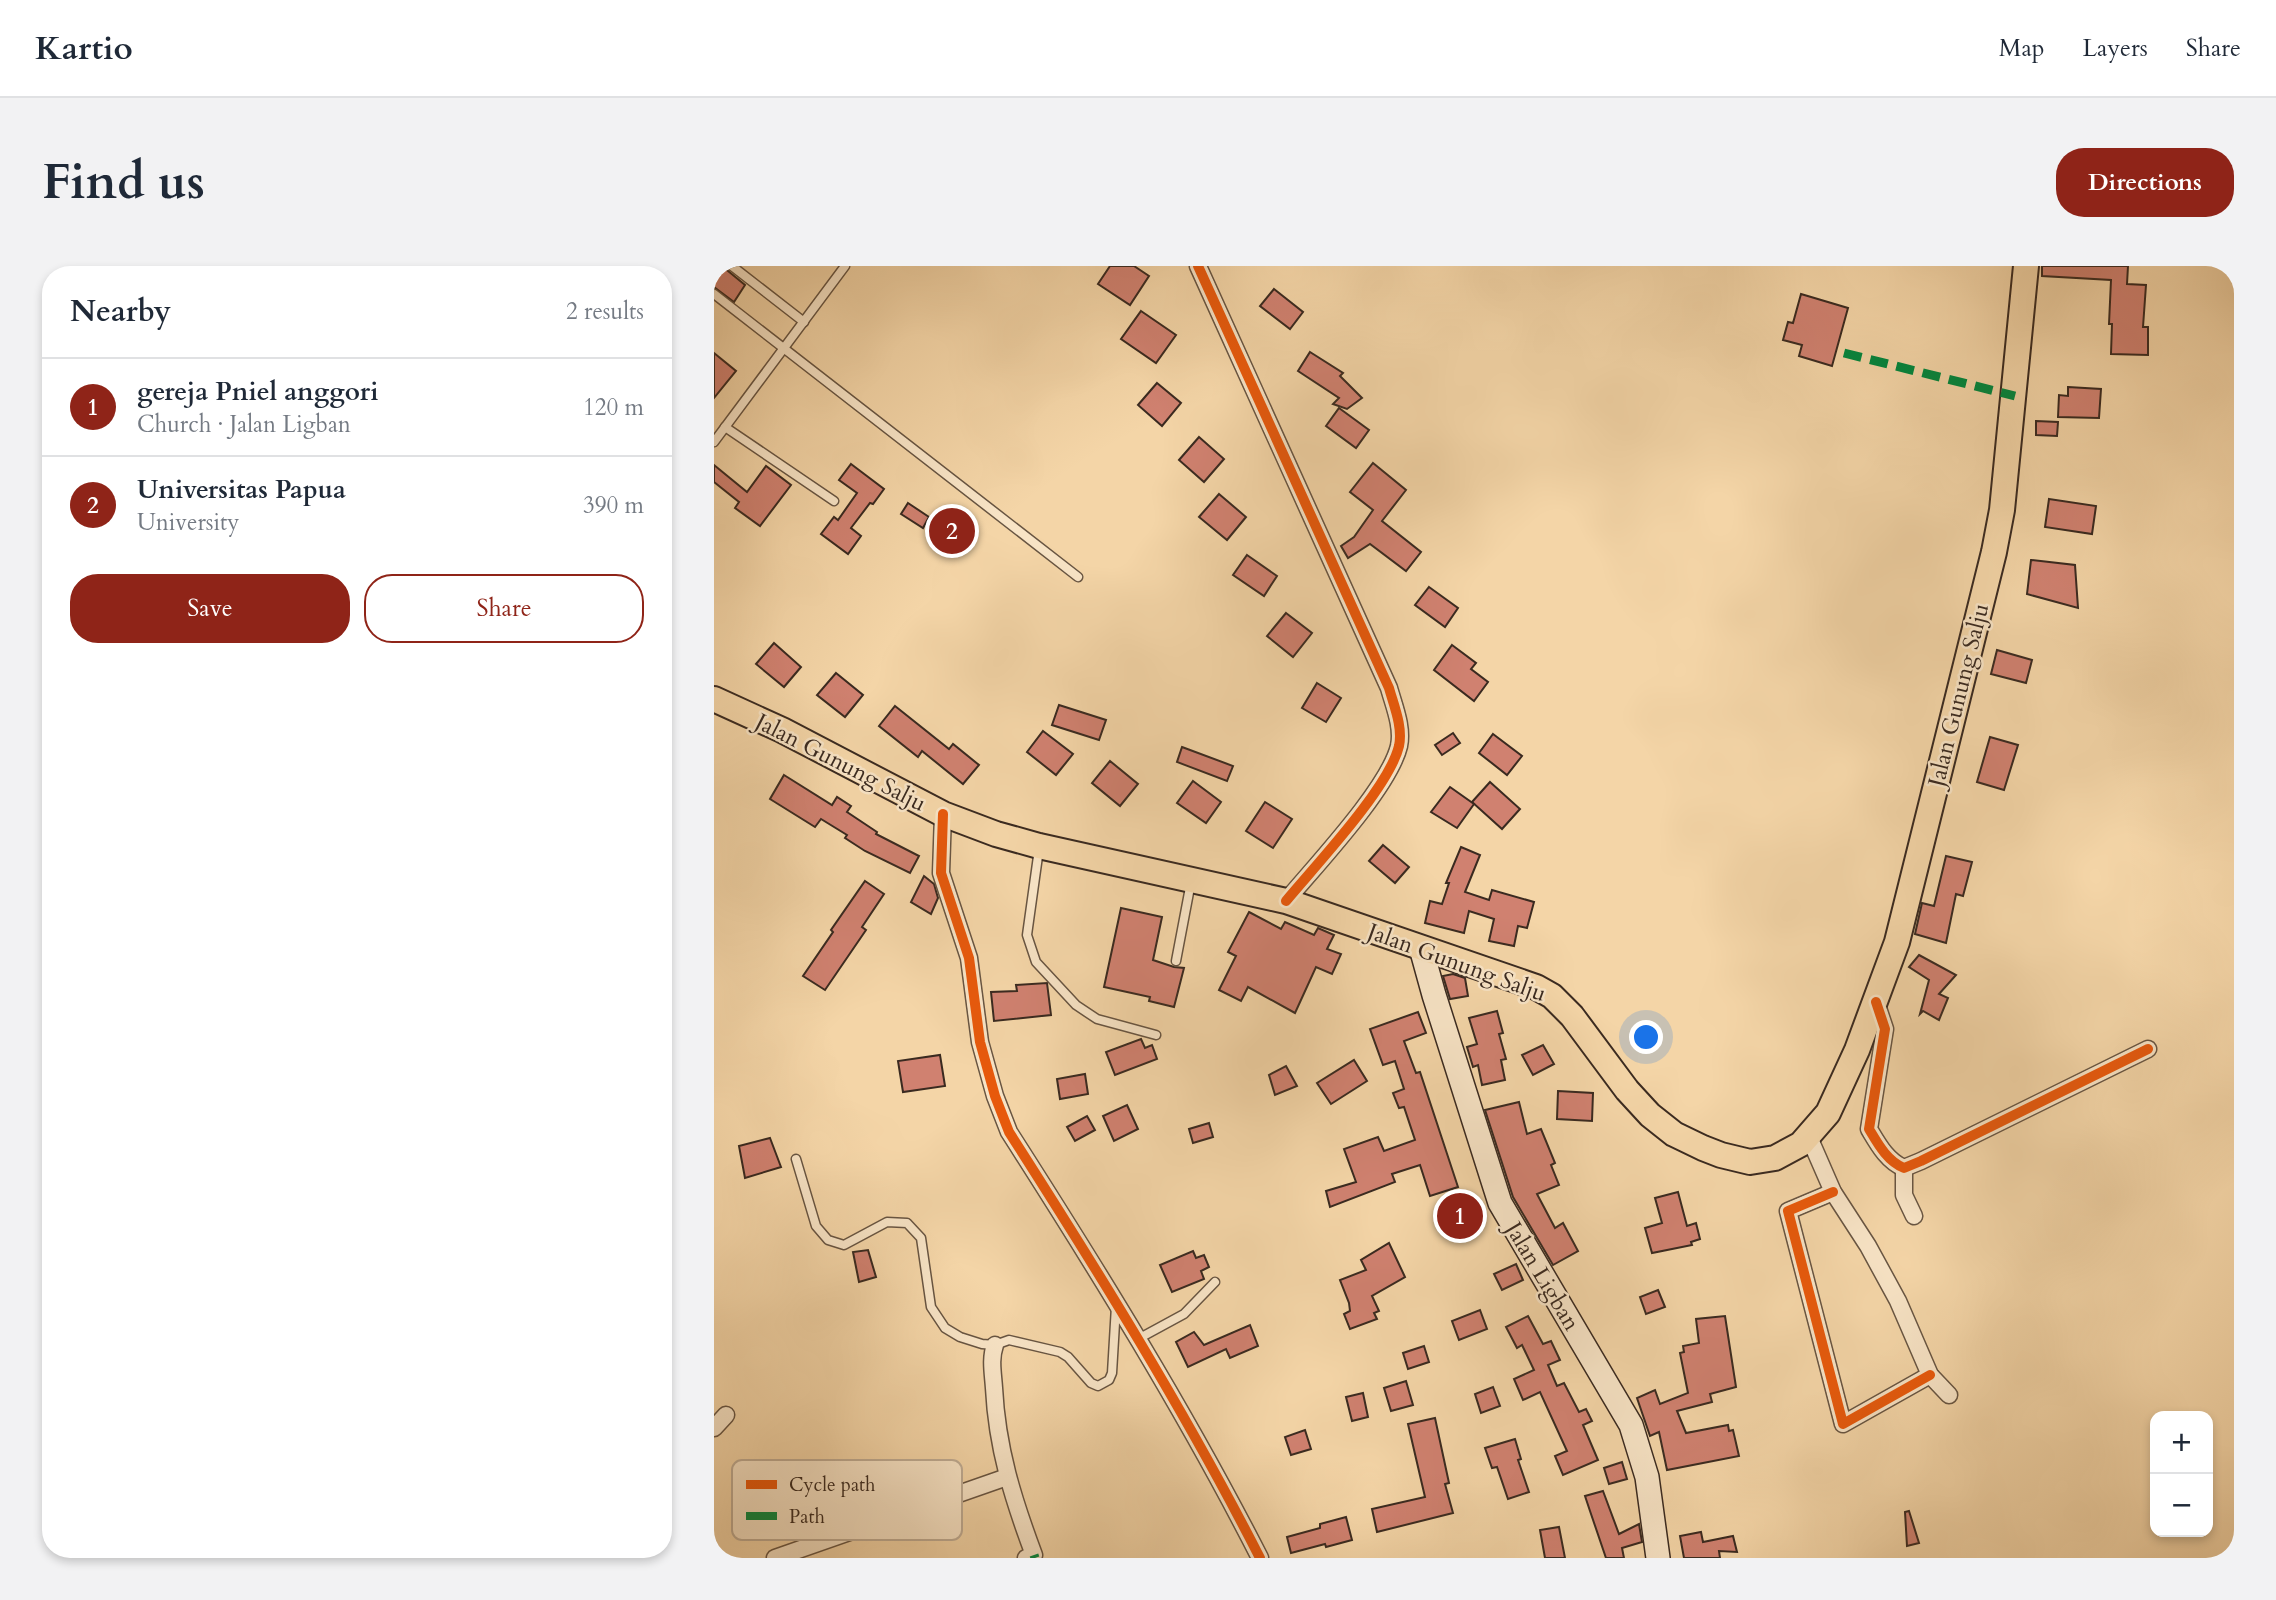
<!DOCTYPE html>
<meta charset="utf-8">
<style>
:root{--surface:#fff;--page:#f2f2f3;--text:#1f2937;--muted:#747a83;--line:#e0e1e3;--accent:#8f2418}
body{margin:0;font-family:Cardo,serif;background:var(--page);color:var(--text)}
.controls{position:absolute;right:21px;bottom:21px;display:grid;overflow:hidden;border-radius:14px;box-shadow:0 4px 10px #0003}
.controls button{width:63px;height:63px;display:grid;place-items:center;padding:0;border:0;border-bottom:2px solid var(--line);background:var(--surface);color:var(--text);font:35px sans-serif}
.you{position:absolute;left:933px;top:772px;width:24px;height:24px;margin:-18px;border:5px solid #fff;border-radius:50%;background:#1a73e8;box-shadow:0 0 0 10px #1a73e833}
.badge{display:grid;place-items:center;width:46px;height:46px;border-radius:50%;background:var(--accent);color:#fff;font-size:23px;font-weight:700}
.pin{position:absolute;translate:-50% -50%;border:4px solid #fff;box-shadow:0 2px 7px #0006}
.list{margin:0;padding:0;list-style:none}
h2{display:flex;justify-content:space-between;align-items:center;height:91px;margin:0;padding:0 28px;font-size:30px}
h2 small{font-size:23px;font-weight:400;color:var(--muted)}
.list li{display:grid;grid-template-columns:46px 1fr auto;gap:21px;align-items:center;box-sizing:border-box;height:98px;padding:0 28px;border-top:2px solid var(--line)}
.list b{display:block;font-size:26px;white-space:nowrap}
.list p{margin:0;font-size:23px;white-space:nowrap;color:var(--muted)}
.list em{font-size:23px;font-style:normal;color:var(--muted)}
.actions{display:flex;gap:14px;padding:21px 28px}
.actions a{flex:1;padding:16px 0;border:2px solid var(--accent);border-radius:28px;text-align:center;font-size:24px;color:var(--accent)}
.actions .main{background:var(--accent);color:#fff}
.map{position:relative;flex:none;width:1520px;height:1292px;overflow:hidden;border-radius:28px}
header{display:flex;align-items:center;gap:42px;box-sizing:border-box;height:98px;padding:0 35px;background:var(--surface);border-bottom:2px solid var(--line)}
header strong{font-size:33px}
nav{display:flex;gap:38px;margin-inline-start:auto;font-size:24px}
.intro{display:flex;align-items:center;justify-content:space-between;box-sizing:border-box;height:168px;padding:0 42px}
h1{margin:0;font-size:49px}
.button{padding:18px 32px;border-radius:28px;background:var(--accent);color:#fff;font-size:24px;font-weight:700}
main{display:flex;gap:42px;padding:0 42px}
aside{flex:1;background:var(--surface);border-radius:28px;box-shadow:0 4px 10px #0003}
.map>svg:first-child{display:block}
.building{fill:#d08170;stroke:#3a2a20;stroke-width:2}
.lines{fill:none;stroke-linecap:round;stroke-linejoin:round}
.lane-casing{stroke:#685542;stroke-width:11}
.street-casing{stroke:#685542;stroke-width:19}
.secondary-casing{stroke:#3a2a20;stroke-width:26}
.primary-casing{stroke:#3a2a20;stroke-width:28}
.lane{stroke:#f8e4c6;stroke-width:8}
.street{stroke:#f8e4c6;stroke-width:16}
.secondary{stroke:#f8e4c6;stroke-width:23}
.primary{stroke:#f4d5a7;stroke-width:24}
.quiet{stroke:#00873e;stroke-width:9;stroke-dasharray:18 9;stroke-linecap:butt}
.cycleway-casing{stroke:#f8e4c6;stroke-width:15}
.cycleway{stroke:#e8590c;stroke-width:10}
.labels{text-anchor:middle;stroke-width:5;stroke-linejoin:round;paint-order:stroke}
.street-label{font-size:23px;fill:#3a2a20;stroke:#f8e4c6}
.key{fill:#f8e4c6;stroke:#bfac94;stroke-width:2}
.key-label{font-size:19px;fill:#3a2a20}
</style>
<header>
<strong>Kartio</strong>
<nav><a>Map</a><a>Layers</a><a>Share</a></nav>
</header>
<div class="intro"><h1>Find us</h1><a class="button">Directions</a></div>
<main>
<aside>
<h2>Nearby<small>2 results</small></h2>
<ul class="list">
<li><span class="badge">1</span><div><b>gereja Pniel anggori</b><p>Church · Jalan Ligban</p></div><em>120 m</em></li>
<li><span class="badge">2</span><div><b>Universitas Papua</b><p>University</p></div><em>390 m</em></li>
</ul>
<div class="actions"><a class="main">Save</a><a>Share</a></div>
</aside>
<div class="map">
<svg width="1520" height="1292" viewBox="0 0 1520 1292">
<rect width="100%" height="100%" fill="#f4d5a7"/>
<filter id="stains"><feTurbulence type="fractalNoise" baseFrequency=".00286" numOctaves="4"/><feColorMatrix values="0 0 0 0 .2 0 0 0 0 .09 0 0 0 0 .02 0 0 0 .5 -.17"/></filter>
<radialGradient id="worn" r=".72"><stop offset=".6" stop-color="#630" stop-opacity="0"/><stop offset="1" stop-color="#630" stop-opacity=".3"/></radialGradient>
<!-- building -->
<g class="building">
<polygon points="0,0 8,0 31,19 20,36 0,21"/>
<polygon points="396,0 420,0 435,10 416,39 384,18"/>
<polygon points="1328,0 1414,0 1413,18 1432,19 1429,61 1434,61 1434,89 1397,88 1398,58 1395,58 1397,14 1328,10"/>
<polygon points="560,23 589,46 576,63 546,40"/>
<polygon points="1087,28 1134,42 1118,100 1085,90 1088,79 1069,74 1074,56 1079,57"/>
<polygon points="427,45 462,69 442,97 407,73"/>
<polygon points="596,86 629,107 626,110 648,132 633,143 619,138 625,132 584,105"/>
<polygon points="0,87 22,105 0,132"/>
<polygon points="443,117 467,137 448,160 424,139"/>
<polygon points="1354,121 1387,123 1385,152 1344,151 1345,129 1354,130"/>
<polygon points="625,142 655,164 642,182 612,160"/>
<polygon points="1322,155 1344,156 1343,170 1322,169"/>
<polygon points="485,171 510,193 490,216 465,194"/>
<polygon points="659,197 692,224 668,255 707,286 692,305 656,278 634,292 627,280 640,271 659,244 636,226"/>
<polygon points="137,198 170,223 159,238 156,237 137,262 147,270 134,288 107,268 120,251 124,254 143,227 125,214"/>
<polygon points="0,199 33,226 52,200 77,219 46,260 21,242 25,236 0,216"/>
<polygon points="505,228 532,251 513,274 485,251"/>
<polygon points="1335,233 1382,240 1378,268 1331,261"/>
<polygon points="194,237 215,251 209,262 187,248"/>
<polygon points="533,289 563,310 550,330 519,309"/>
<polygon points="1317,294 1361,299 1364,342 1313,328"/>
<polygon points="715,321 744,342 731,361 701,339"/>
<polygon points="572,347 598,367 579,391 553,370"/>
<polygon points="60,377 87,401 70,421 42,398"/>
<polygon points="738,379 762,397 757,403 774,416 760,435 720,404"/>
<polygon points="1283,384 1318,394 1312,417 1277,408"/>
<polygon points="122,407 149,429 131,451 103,429"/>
<polygon points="603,417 627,432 612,456 588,442"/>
<polygon points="345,439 392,454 385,474 338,459"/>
<polygon points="181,440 235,483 239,478 265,499 249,518 208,485 204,491 165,460"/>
<polygon points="329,465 359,488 342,509 313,486"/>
<polygon points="739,467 746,477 728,489 721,479"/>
<polygon points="779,468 808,490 793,509 765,487"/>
<polygon points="1276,471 1304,479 1290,524 1263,516"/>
<polygon points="468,481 519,500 513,515 463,496"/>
<polygon points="396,495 424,518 406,540 378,517"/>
<polygon points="70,509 118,539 123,531 137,540 133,546 163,566 162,568 205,590 196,607 151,585 131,572 133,569 107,553 101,561 56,533"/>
<polygon points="479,515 507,536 492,557 463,537"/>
<polygon points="776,516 806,543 788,563 758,536"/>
<polygon points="736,521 760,538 743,562 717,546"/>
<polygon points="551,536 578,553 559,582 532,565"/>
<polygon points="669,579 695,601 681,617 655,595"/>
<polygon points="747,581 766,589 751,626 775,634 778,624 820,636 813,662 804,660 800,680 775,675 780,653 755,645 750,667 711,657 716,635 728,638 735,617 732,617"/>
<polygon points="1232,590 1258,596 1249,630 1242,628 1232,677 1201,668 1208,637 1220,640"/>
<polygon points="210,610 220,618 224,632 217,648 197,636"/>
<polygon points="151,615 170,628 148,661 152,664 111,724 89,710 119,666 117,664"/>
<polygon points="407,642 448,651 439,694 460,701 470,702 460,741 435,735 436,731 390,721"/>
<polygon points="535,646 567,663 571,656 600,669 604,662 620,669 613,683 627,688 618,708 602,701 581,747 534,721 527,735 505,724 522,690 514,686"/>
<polygon points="1205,689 1242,709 1225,728 1234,732 1225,754 1209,745 1206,748 1215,714 1195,701"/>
<polygon points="739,708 751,712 754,730 736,733 729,710"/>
<polygon points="333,717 337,749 280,755 277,726 303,725 302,719"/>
<polygon points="783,745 789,767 785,768 792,793 787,794 791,814 768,819 764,799 759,801 753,781 763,778 755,752"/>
<polygon points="704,746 712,767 690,775 702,807 706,806 744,921 716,930 706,899 678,908 681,916 616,941 612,925 642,916 630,883 664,871 670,885 701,874 690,841 685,842 679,827 690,823 681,795 669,799 656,763"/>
<polygon points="427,773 431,782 438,779 443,793 401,809 392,786"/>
<polygon points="829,779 840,798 819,809 808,789"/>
<polygon points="226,789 231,820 189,826 184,795"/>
<polygon points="640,794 653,815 617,838 603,817"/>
<polygon points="572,800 583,820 561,829 555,809"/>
<polygon points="371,808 374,828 346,833 343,813"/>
<polygon points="844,825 879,827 878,855 843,853"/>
<polygon points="805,836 813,868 827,863 841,897 837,899 845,919 823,928 841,962 849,957 864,985 839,999 799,931 771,844"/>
<polygon points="413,839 424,863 400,875 389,850"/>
<polygon points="373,850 381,864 361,875 353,861"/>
<polygon points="495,857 499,871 479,877 475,863"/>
<polygon points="56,872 67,901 31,912 25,880"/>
<polygon points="964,926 973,960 982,957 986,973 977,976 978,979 938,987 931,962 948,957 941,932"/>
<polygon points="675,977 691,1011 658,1030 665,1045 660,1047 663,1053 636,1063 630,1048 636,1045 635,1037 626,1014 652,1004 647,994"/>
<polygon points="154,984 162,1011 145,1016 139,986"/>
<polygon points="479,985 482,992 490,989 495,1001 487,1005 490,1013 458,1026 446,999"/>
<polygon points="802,998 809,1014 788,1024 780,1008"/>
<polygon points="944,1024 951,1041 932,1048 926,1031"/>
<polygon points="766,1044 773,1063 745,1074 738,1055"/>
<polygon points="814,1050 829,1078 837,1075 846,1094 834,1099 843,1120 850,1117 865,1146 872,1143 878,1155 869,1159 884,1194 849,1209 841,1190 853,1185 826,1126 809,1134 800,1113 820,1104 808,1079 803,1082 792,1061"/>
<polygon points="1011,1050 1022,1121 996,1128 998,1136 963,1145 972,1167 1014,1159 1015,1165 1019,1164 1025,1190 953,1204 945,1166 936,1170 923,1132 941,1124 946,1138 974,1127 966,1087 970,1086 969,1080 985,1077 982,1053"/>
<polygon points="536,1059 544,1080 516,1092 512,1083 474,1101 462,1076 480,1066 490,1079"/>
<polygon points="710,1080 715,1096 694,1103 689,1087"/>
<polygon points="692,1115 699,1139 677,1145 670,1122"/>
<polygon points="779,1121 786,1140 767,1147 761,1128"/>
<polygon points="649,1127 654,1151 638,1155 632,1131"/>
<polygon points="721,1152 735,1217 731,1218 739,1247 663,1266 658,1243 711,1231 694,1158"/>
<polygon points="591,1164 597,1183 577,1189 571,1171"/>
<polygon points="801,1173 807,1193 804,1194 815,1226 794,1233 783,1201 778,1202 771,1182"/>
<polygon points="908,1196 913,1213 895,1218 890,1202"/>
<polygon points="889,1225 905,1268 925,1258 928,1276 908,1282 910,1292 892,1292 876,1245 871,1230"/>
<polygon points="1195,1245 1205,1277 1193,1280 1191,1246"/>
<polygon points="632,1251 638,1274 612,1281 611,1278 577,1287 573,1271 606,1262 606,1258"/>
<polygon points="845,1261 851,1292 831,1292 826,1264"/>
<polygon points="987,1266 989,1276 1019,1270 1023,1286 1005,1285 1006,1292 970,1292 966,1270"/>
</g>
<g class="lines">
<!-- lane casing -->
<g class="lane-casing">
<g id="lane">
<polyline points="18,0 90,56"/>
<polyline points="0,28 364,311"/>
<polyline points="11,161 120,235"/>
<polyline points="0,176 131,0"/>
<polyline points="325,583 313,669 322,696 362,739 383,753 442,769"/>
<polyline points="462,695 477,616"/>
<polyline points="82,893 102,960 114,974 130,979 173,956 193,957 207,972 217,1041 231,1062 246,1071 268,1078 281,1079 295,1074 346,1086 354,1091 377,1117 384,1120 395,1114 398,1107 402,1040"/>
<polyline points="424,1073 470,1048 501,1016"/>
</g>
</g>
<!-- street casing -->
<g class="street-casing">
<g id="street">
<path d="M484 0 675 422C680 440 689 461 685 480 675 522 601 600 572 635"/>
<path d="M229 548 227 607 255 692 266 776 281 830 295 866C384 1005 471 1145 546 1292"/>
<path d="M1162 736 1171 763 1155 863C1164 878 1173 895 1190 902L1207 895 1434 783"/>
<polyline points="1095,871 1119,926 1154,980 1184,1035 1216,1109 1235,1129"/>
<polyline points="1190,902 1190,929 1200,950"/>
<polyline points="1119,926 1074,945 1129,1158 1216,1109"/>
<path d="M281 1079C276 1093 279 1107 280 1122 283 1182 299 1233 320 1289L312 1292"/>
<polyline points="0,1162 12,1149"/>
<polyline points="61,1292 293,1211"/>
</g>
</g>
<!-- secondary casing -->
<g class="secondary-casing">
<polyline id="secondary" points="707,682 720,729 786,937 917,1159 933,1211 944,1292"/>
</g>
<!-- primary casing -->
<g class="primary-casing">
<polyline id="primary" points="0,433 68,464 229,548 282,568 325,580 572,635 822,721 838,730 858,750 913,824 936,849 960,868 989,882 1007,889 1036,896 1061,892 1087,878 1114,847 1143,784 1183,676 1280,286 1288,244 1312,0"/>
</g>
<!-- lane -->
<use href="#lane" class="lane"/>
<!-- street -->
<use href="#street" class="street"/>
<!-- secondary -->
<use href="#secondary" class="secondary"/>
<!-- primary -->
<use href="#primary" class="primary"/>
<!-- quiet -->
<g class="quiet">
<polyline points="1130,87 1301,130"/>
<polyline points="320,1289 321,1292"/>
</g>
<!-- cycleway casing -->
<g class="cycleway-casing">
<g id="cycleway">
<path d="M484 0 675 422C680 440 689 461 685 480 675 522 601 600 572 635"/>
<path d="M229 548 227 607 255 692 266 776 281 830 295 866C384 1005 471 1145 546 1292"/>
<path d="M1162 736 1171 763 1155 863C1164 878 1173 895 1190 902L1207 895 1434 783"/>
<polyline points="1119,926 1074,945 1129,1158 1216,1109"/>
</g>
</g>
<!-- cycleway -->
<use href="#cycleway" class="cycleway"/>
</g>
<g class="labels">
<!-- street labels -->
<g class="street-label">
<text transform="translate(1244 429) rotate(-76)" y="8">Jalan Gunung Salju</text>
<text transform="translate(127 496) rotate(27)" y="8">Jalan Gunung Salju</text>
<text transform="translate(743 696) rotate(20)" y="8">Jalan Gunung Salju</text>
<text transform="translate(829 1010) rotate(59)" y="8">Jalan Ligban</text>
</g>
</g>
<!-- legend -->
<rect x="18" y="1194" width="230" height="80" rx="10" class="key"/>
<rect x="32" y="1214" width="31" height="9" fill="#e8590c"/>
<rect x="32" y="1246" width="31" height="8" fill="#00873e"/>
<g class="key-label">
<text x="75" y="1225">Cycle path</text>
<text x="75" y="1257">Path</text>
</g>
<rect width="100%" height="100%" filter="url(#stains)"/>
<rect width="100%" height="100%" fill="url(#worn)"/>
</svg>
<div class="controls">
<button>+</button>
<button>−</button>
</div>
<div class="you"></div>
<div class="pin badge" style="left:746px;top:950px">1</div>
<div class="pin badge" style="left:238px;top:265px">2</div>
</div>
</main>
